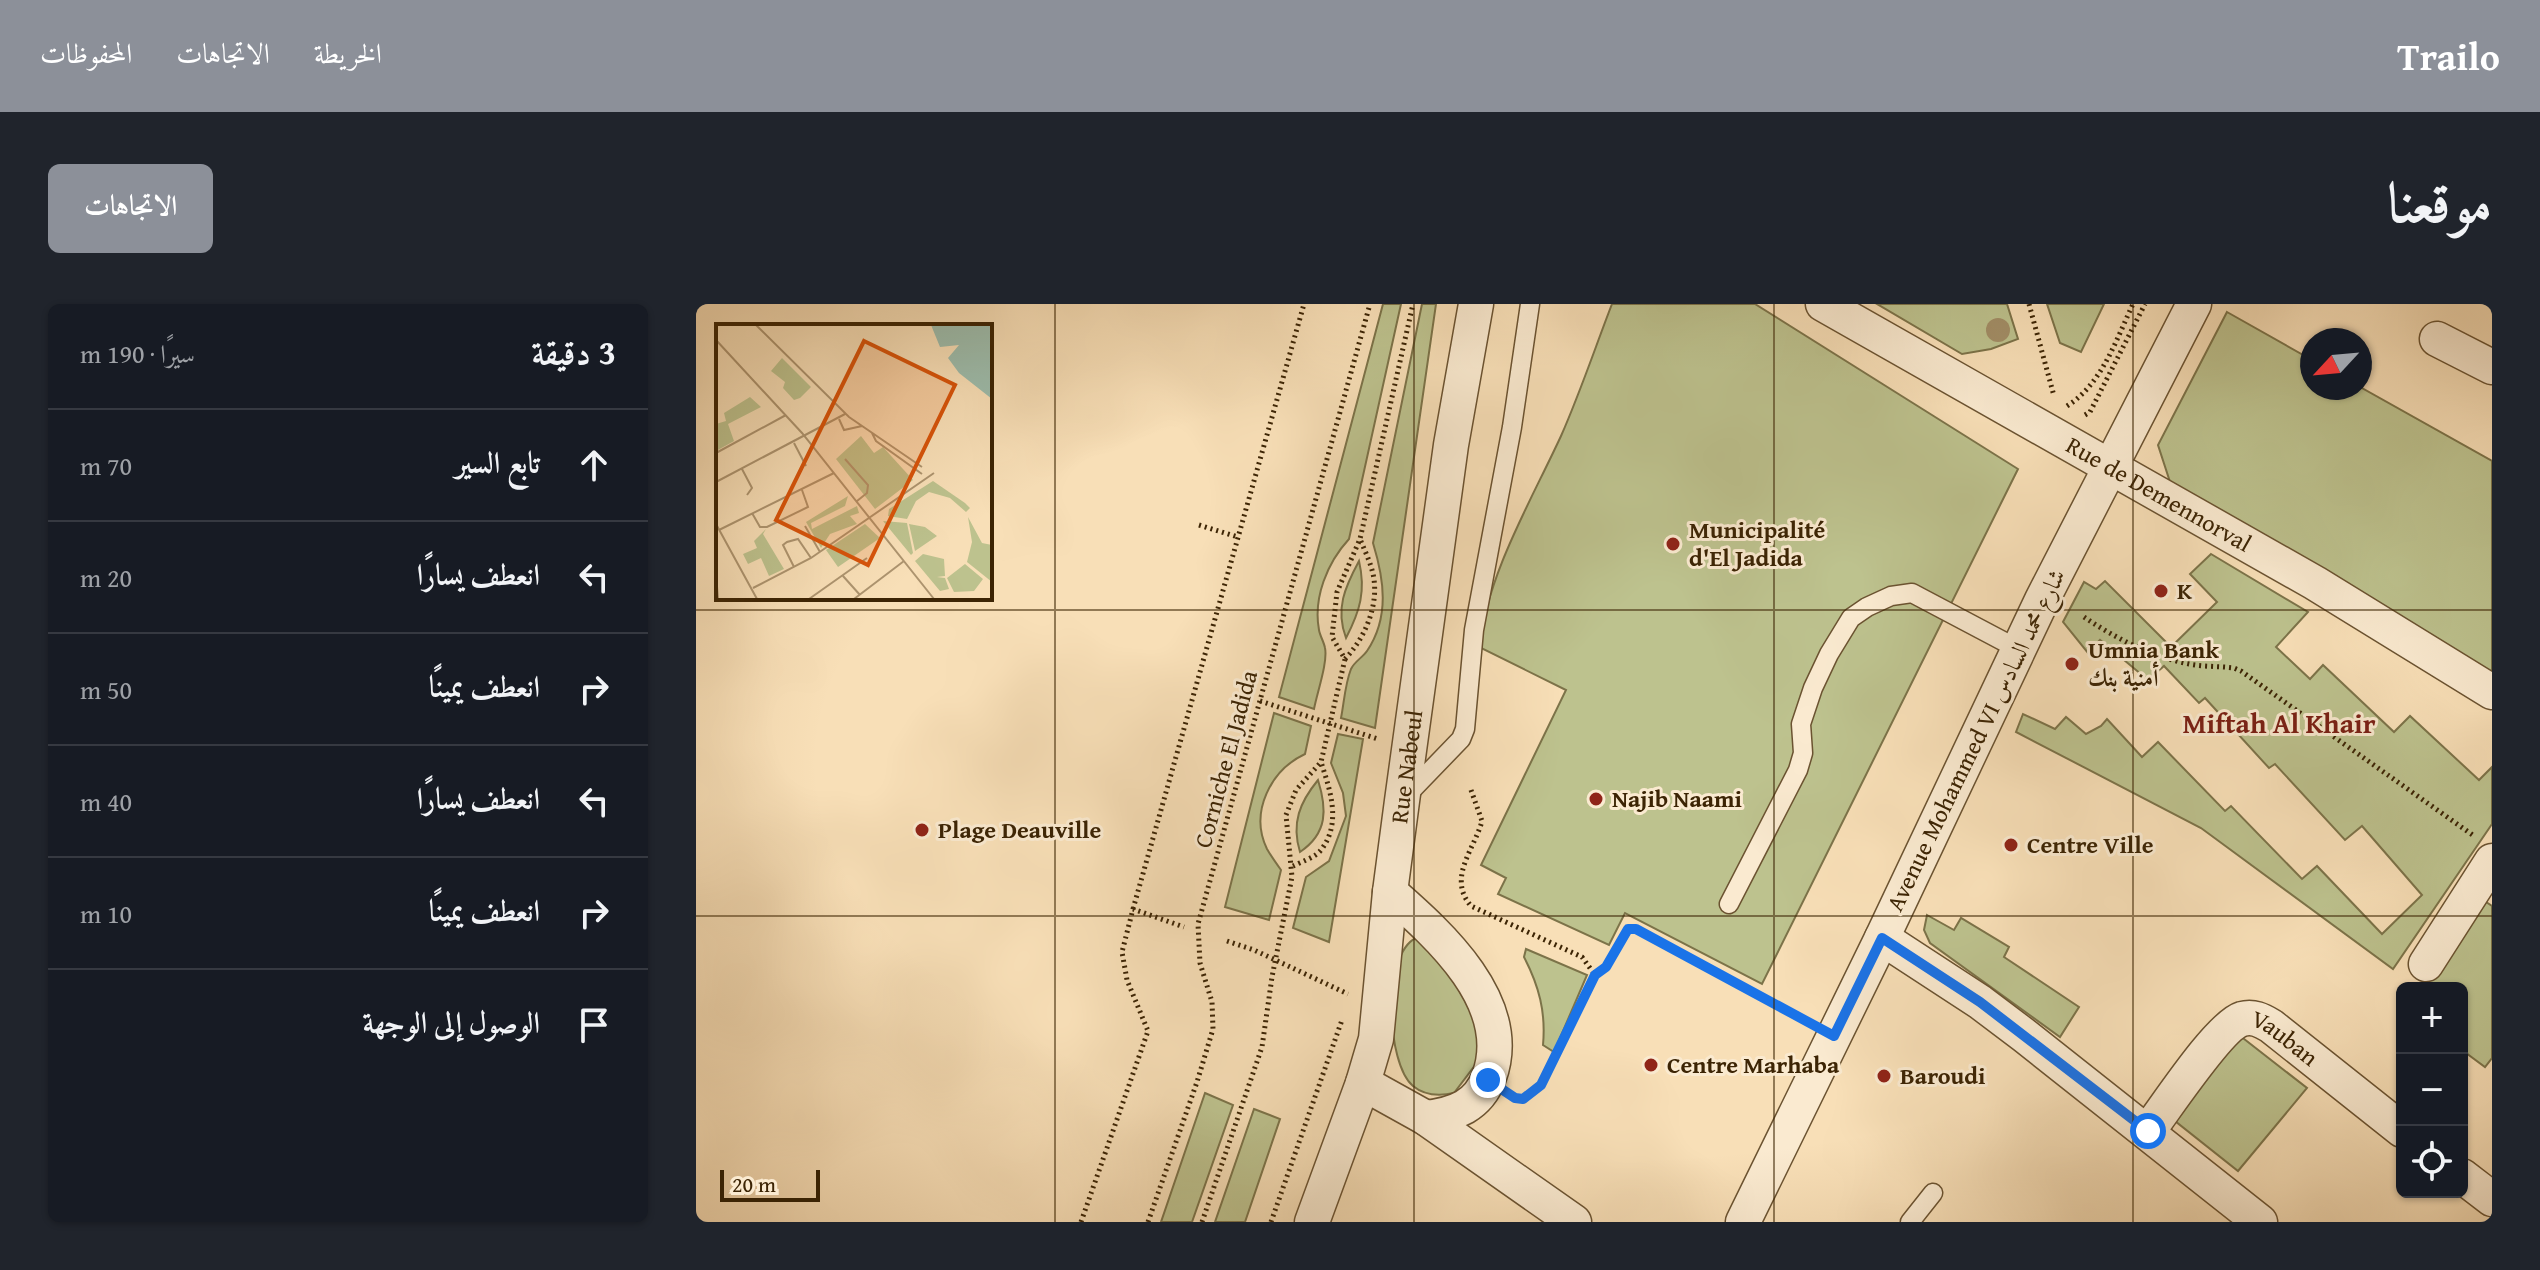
<!DOCTYPE html>
<html lang="ar">
<meta charset="utf-8">
<style>
:root{--surface:#171b24;--page:#20242c;--text:#f1f3f6;--muted:#9ea1a6;--line:#363941;--accent:#8c9099}
body{margin:0;font-family:"Gentium Book Plus",Amiri,serif;background:var(--page);color:var(--text);direction:rtl}
.controls{position:absolute;right:24px;bottom:24px;display:grid;overflow:hidden;border-radius:12px;box-shadow:0 2px 6px #0004}
.controls button{width:72px;height:72px;display:grid;place-items:center;padding:0;border:0;border-bottom:2px solid var(--line);background:var(--surface);color:var(--text);font:40px sans-serif}
.compass{position:absolute;left:1604px;top:24px;width:72px;height:72px;border-radius:50%;background:var(--surface);box-shadow:0 2px 6px #0004;rotate:244deg}
.scale{position:absolute;left:24px;bottom:20px;width:100px;box-sizing:border-box;padding-left:8px;border:4px solid #3c2404;border-top:0;font-size:22px;line-height:28px;white-space:nowrap;color:#3c2404;-webkit-text-stroke:6px #faead0;paint-order:stroke}
.stop{position:absolute;width:24px;height:24px;margin:-18px;border:6px solid #1a73e8;border-radius:50%;background:#fff}
.stop.end{background:#1a73e8;border-color:#fff;box-shadow:0 2px 8px #0008}
.list{margin:0;padding:0;list-style:none}
h2{display:flex;justify-content:space-between;align-items:center;height:104px;margin:0;padding:0 32px;font-size:34px}
h2 small{font-size:26px;font-weight:400;color:var(--muted)}
.list li{display:grid;grid-template-columns:52px 1fr auto;gap:24px;align-items:center;box-sizing:border-box;height:112px;padding:0 32px;border-top:2px solid var(--line)}
.list b{display:block;font-size:30px;white-space:nowrap}
.list em{font-size:26px;font-style:normal;color:var(--muted)}
.icon{flex:none;width:44px;height:44px;fill:none;stroke:currentColor;stroke-width:2;stroke-linecap:round;stroke-linejoin:round}
.map{position:relative;flex:none;width:1796px;height:918px;overflow:hidden;direction:ltr;border-radius:12px}
header{display:flex;align-items:center;gap:48px;box-sizing:border-box;height:112px;padding:0 40px;background:var(--accent);color:#fff}
header strong{font-size:38px}
nav{display:flex;gap:44px;margin-inline-start:auto;font-size:28px}
.intro{display:flex;align-items:center;justify-content:space-between;box-sizing:border-box;height:192px;padding:0 48px}
h1{margin:0;font-size:56px}
.button{padding:20px 36px;border-radius:12px;background:var(--accent);color:#fff;font-size:28px;font-weight:700}
main{display:flex;gap:48px;padding:0 48px}
aside{flex:1;background:var(--surface);border-radius:12px;box-shadow:0 2px 6px #0004}
.map>svg:first-child{display:block}
.green{fill:#bdc28e;stroke:#7c7349;stroke-width:2}
.lines{fill:none;stroke-linecap:round;stroke-linejoin:round}
.lane-casing{stroke:#6b5331;stroke-width:21}
.street-casing{stroke:#6b5331;stroke-width:37}
.path{stroke:#3c2404;stroke-width:5;stroke-dasharray:2 4;stroke-linecap:butt}
.lane{stroke:#faead0;stroke-width:18}
.street{stroke:#faead0;stroke-width:34}
.tree{fill:#a28e67}
.route{stroke:#1a73e8;stroke-width:10}
.grid{fill:none;stroke:#3c2404;stroke-width:2;stroke-opacity:0.55}
.poi-dot{fill:#8f2418;stroke:#faead0;stroke-width:3}
.labels{text-anchor:middle;stroke-width:6;stroke-linejoin:round;paint-order:stroke}
.street-label{font-size:24px;fill:#3c2404;stroke:#faead0}
.poi-label{font-size:24px;font-weight:bold;fill:#3c2404;stroke:#faead0;text-anchor:start}
.quarter-label{font-size:28px;font-weight:bold;fill:#7a1f14;stroke:#faead0}
.inset-road{fill:none;stroke:#ad946f;stroke-width:2}
.view{fill:#d7540b;fill-opacity:0.15;stroke:#d7540b;stroke-width:4}
.inset-edge{fill:none;stroke:#3c2404;stroke-width:4}
</style>
<header>
<strong>Trailo</strong>
<nav><a>الخريطة</a><a>الاتجاهات</a><a>المحفوظات</a></nav>
</header>
<div class="intro"><h1>موقعنا</h1><a class="button">الاتجاهات</a></div>
<main>
<div class="map">
<svg width="1796" height="918" viewBox="0 0 1796 918">
<rect width="100%" height="100%" fill="#f8dfb7"/>
<filter id="stains"><feTurbulence type="fractalNoise" baseFrequency=".0025" numOctaves="4"/><feColorMatrix values="0 0 0 0 .2 0 0 0 0 .09 0 0 0 0 .02 0 0 0 .5 -.17"/></filter>
<radialGradient id="worn" r=".72"><stop offset=".6" stop-color="#630" stop-opacity="0"/><stop offset="1" stop-color="#630" stop-opacity=".3"/></radialGradient>
<!-- green -->
<g class="green">
<path d="M687 0H705L653 235C631 259 617 294 623 326 624 332 628 338 629 344 632 358 621 389 618 405L583 393Z"/>
<path d="M726 0H740L679 424 645 414C648 399 649 380 655 365 658 358 667 353 671 347 694 313 688 275 677 239Z"/>
<path d="M916 0H1059L1322 165 1066 680 929 609 913 641 802 590 810 574 785 561 870 386 783 343C792 269 834 199 865 132 884 89 899 44 916 0Z"/>
<polygon points="1181,0 1311,0 1322,35 1295,45 1266,50"/>
<polygon points="1351,0 1408,0 1385,48 1364,39"/>
<polygon points="1531,8 1616,56 1616,84 1664,83 1796,157 1796,372 1476,184 1462,141"/>
<polygon points="1515,250 1612,308 1580,343 1614,375 1627,361 1698,428 1714,412 1783,476 1796,463 1796,520 1697,665 1505,524 1320,428 1327,410 1359,425 1370,413 1390,430 1405,422 1411,415 1446,453 1462,438 1529,507 1535,502 1606,575 1621,562 1686,630 1726,591 1666,522 1649,536 1579,460 1573,464 1509,394 1503,399 1468,362 1452,376 1404,336 1392,349 1367,318 1388,278 1400,285 1409,277 1475,343 1521,298 1494,270"/>
<path d="M663 257C670 287 664 307 650 334 639 305 649 283 663 257Z"/>
<path d="M578 409 615 422 609 450C575 466 553 508 571 545 575 552 580 559 585 566L573 616 529 603Z"/>
<polygon points="642,430 667,435 633,638 597,624 610,573 633,557 650,512 647,489 635,459"/>
<path d="M622 476C631 505 632 529 604 548 595 519 604 498 622 476Z"/>
<polygon points="1784,594 1796,602 1796,754 1789,763 1766,746 1766,684 1724,684"/>
<polygon points="1231,611 1258,626 1265,614 1313,643 1308,653 1383,703 1364,733 1234,639 1228,626"/>
<path d="M720 634 737 640 783 721V756L758 789C744 792 729 792 717 782 690 759 686 650 720 634Z"/>
<path d="M830 645 891 671 858 748 847 741C850 708 843 682 828 653Z"/>
<polygon points="1543,731 1611,784 1542,867 1474,813"/>
<polygon points="509,789 537,801 496,918 465,918"/>
<polygon points="558,805 584,815 549,918 519,918"/>
</g>
<g class="lines">
<!-- lane casing -->
<g class="lane-casing">
<g id="lane">
<polyline points="710,492 765,435 769,425 778,326 816,123 834,0"/>
<polyline points="1033,600 1102,466 1107,449 1105,420 1117,384 1133,350 1155,314 1171,303 1195,292 1216,289 1322,345"/>
<polyline points="1214,918 1237,889"/>
</g>
</g>
<!-- street casing -->
<g class="street-casing">
<g id="street">
<path id="s1" d="M1127 0 1619 279 1796 388"/>
<polyline points="1741,35 1796,63"/>
<path d="M694 588C743 631 820 699 793 773 782 802 760 810 730 814"/>
<polyline points="1186,634 1284,698 1329,732 1564,918"/>
<polyline points="1730,660 1796,557"/>
<polyline points="667,779 730,814 878,918"/>
<path id="s2" d="M1452 827C1469 805 1523 722 1546 715 1557 712 1565 716 1575 722L1706 826"/>
<polyline points="1766,872 1796,895"/>
<path id="s3" d="M616 918 667 779 680 735 694 588 706 497 755 141 780 0"/>
<polyline points="1047,918 1186,634 1346,296 1498,0"/>
</g>
</g>
<!-- path -->
<g class="path">
<polyline points="1333,0 1358,92"/>
<path d="M1371 102C1406 80 1420 36 1437 0"/>
<polyline points="1389,111 1394,108 1449,0"/>
<polyline points="503,221 542,233"/>
<path d="M1388 313C1419 334 1456 353 1493 360 1508 363 1523 362 1538 364L1545 367 1778 532"/>
<path d="M649 355C670 333 685 297 676 266 673 255 668 245 664 235"/>
<polyline points="564,397 682,435"/>
<path d="M775 486 786 517C778 546 751 574 775 602L886 653 899 671 845 781C837 789 831 796 820 794"/>
<path d="M597 562C605 558 620 553 625 546 646 519 634 486 625 458"/>
<polyline points="437,605 608,0"/>
<polyline points="531,637 558,646 652,690"/>
<polyline points="899,671 910,663 928,628 940,625 1110,717"/>
<polyline points="385,918 452,727 431,676 426,648 437,605 488,623"/>
<polyline points="452,918 501,778 517,725 516,698 504,659 502,620 674,0"/>
<polyline points="506,918 566,743 576,673 596,573 590,511 600,486 625,458 649,355 636,333 641,288 664,235 717,0"/>
<polyline points="575,918 646,716"/>
</g>
<!-- lane -->
<use href="#lane" class="lane"/>
<!-- street -->
<use href="#street" class="street"/>
</g>
<!-- trees -->
<circle class="tree" cx="1302" cy="26" r="12"/>
<g class="lines">
<!-- route -->
<polyline class="route" points="792,776 819,794 827,795 845,781 899,671 910,663 932,625 940,625 1138,732 1186,634 1284,698 1452,827"/>
</g>
<!-- grid -->
<path class="grid" d="M359 0V918M718 0V918M1078 0V918M1437 0V918M0 306H1796M0 612H1796"/>
<!-- markers -->
<g class="poi-dot">
<circle cx="977" cy="240" r="8"/>
<circle cx="1465" cy="287" r="8"/>
<circle cx="1376" cy="360" r="8"/>
<circle cx="900" cy="495" r="8"/>
<circle cx="226" cy="526" r="8"/>
<circle cx="1315" cy="541" r="8"/>
<circle cx="955" cy="761" r="8"/>
<circle cx="1188" cy="772" r="8"/>
</g>
<g class="labels">
<!-- street labels -->
<g class="street-label">
<text dy="8" stroke="none"><textPath href="#s1" startOffset="386">Rue de Demennorval</textPath></text>
<text transform="translate(1280 436) rotate(-64)" y="8">Avenue Mohammed VI شارع محمد السادس</text>
<text transform="translate(530 455) rotate(-75)" y="8">Corniche El Jadida</text>
<text dy="8" stroke="none"><textPath href="#s3" startOffset="468">Rue Nabeul</textPath></text>
<text dy="8" stroke="none"><textPath href="#s2" startOffset="196">Vauban</textPath></text>
</g>
<!-- poi labels -->
<g class="poi-label">
<text x="993" y="234">Municipalité<tspan x="993" dy="28">d'El Jadida</tspan></text>
<text x="1481" y="295">K</text>
<text x="1392" y="354">Umnia Bank<tspan x="1392" dy="28">أمنية بنك</tspan></text>
<text x="916" y="503">Najib Naami</text>
<text x="242" y="534">Plage Deauville</text>
<text x="1331" y="549">Centre Ville</text>
<text x="971" y="769">Centre Marhaba</text>
<text x="1204" y="780">Baroudi</text>
</g>
<!-- quarter labels -->
<g class="quarter-label">
<text x="1583" y="429">Miftah Al Khair</text>
</g>
</g>
<!-- overview -->
<g transform="translate(20 20)">
<rect width="276" height="276" fill="#f8dfb7"/>
<path d="M66 34 95 63 84 74 78 76 67 64 69 58 55 47ZM34 73 45 83 12 100 18 117 0 127V100L10 97 8 89ZM145 112 158 129 167 123 197 156 159 185 120 135ZM217 157 249 179 254 184 250 188 234 174 213 168 200 177 191 195 172 192 173 185ZM132 172 129 182 95 199 96 205 141 182 143 189 134 192 141 200 114 210 105 224 90 198ZM252 193 266 219 276 221V258L251 238 256 218ZM167 197 191 199 197 229 195 231ZM149 200 164 214 122 243 110 226ZM193 200 209 203 221 212 199 227ZM50 205 47 210 68 245 53 252 45 234 32 240 27 230 41 224 38 217ZM207 230 228 235 229 252 221 253 229 254 233 265 224 267 199 237ZM249 240 267 255 258 267 238 268 231 254Z" fill="#bdc28e"/>
<path d="M215 1H276V75L243 49 232 34 243 21 224 23Z" fill="#9dbdad"/>
<path class="inset-road" d="M40 1 133 93 206 143M0 16 86 109 218 275M123 95 128 106 146 102M156 109 160 117 206 150M78 119 90 142M0 129 70 91M129 135 152 161 151 169 141 177M26 145 36 164 31 171M0 158 129 90M36 189 44 203H51L92 183 86 166M0 200 41 275M89 202 104 228M3 206 118 149M78 243 67 221 71 218 82 215 95 234M0 250 2 275M127 252 144 271M37 264 95 234 218 149M93 275 151 234M138 275 188 237"/>
<path class="view" d="M148 17 239 61 152 241 60 196Z"/>
<rect width="276" height="276" class="inset-edge"/>
</g>
<rect width="100%" height="100%" filter="url(#stains)"/>
<rect width="100%" height="100%" fill="url(#worn)"/>
</svg>
<div class="controls">
<button>+</button>
<button>−</button>
<button><svg class="icon" aria-label="locate" viewBox="0 0 24 24"><circle cx="12" cy="12" r="6"/><path d="M12 2v4M12 18v4M2 12h4M18 12h4"/></svg></button>
</div>
<svg class="compass" viewBox="-18 -18 36 36"><path d="M0-13l5 13h-10z" fill="#e53935"/><path d="M0 13l5-13h-10z" fill="#9ea1a6"/></svg>
<div class="scale">20 m</div>
<div class="stop" style="left:1452px;top:827px"></div>
<div class="stop end" style="left:792px;top:776px"></div>
</div>
<aside>
<h2>3 دقيقة<small>سيرًا · 190 m</small></h2>
<ul class="list">
<li><svg class="icon" aria-label="ahead" viewBox="0 0 24 24"><path d="M12 20V5M6 11l6-6 6 6"/></svg><div><b>تابع السير</b></div><em>70 m</em></li>
<li><svg class="icon" aria-label="left" viewBox="0 0 24 24"><path d="M17 20v-9H6M10 6l-5 5 5 5"/></svg><div><b>انعطف يسارًا</b></div><em>20 m</em></li>
<li><svg class="icon" aria-label="right" viewBox="0 0 24 24"><path d="M7 20v-9h11M14 6l5 5-5 5"/></svg><div><b>انعطف يمينًا</b></div><em>50 m</em></li>
<li><svg class="icon" aria-label="left" viewBox="0 0 24 24"><path d="M17 20v-9H6M10 6l-5 5 5 5"/></svg><div><b>انعطف يسارًا</b></div><em>40 m</em></li>
<li><svg class="icon" aria-label="right" viewBox="0 0 24 24"><path d="M7 20v-9h11M14 6l5 5-5 5"/></svg><div><b>انعطف يمينًا</b></div><em>10 m</em></li>
<li><svg class="icon" aria-label="arrive" viewBox="0 0 24 24"><path d="M6 21V4h12l-3 4 3 4H6"/></svg><div><b>الوصول إلى الوجهة</b></div></li>
</ul>
</aside>
</main>
